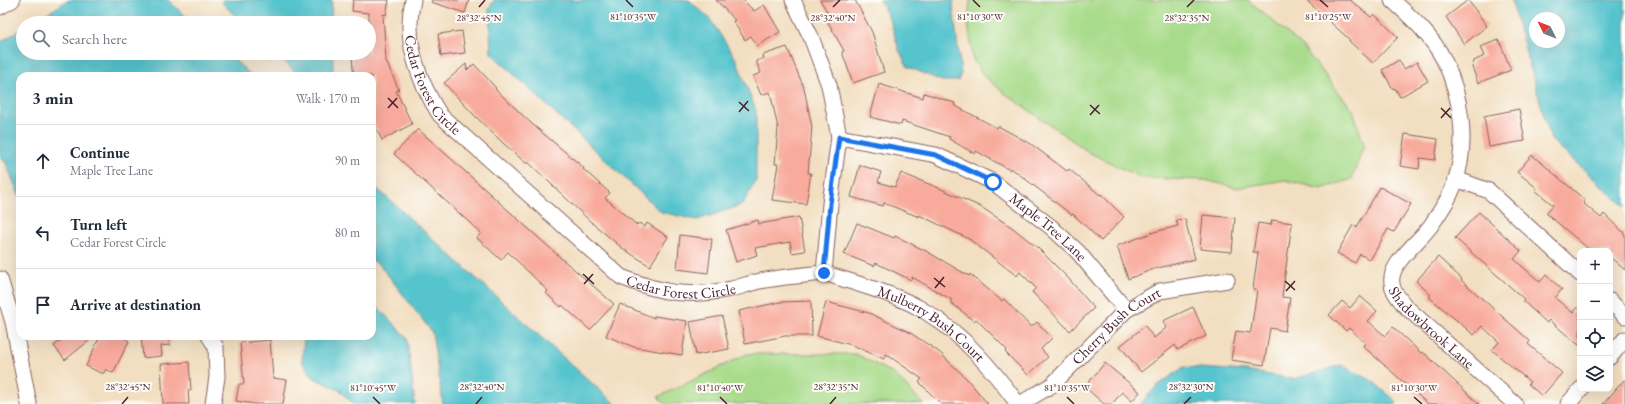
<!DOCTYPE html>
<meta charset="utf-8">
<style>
:root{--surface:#fff;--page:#f2f2f3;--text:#1f2937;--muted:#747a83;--line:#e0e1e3}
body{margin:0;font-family:"EB Garamond",serif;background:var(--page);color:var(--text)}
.controls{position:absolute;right:12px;bottom:12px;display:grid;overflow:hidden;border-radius:8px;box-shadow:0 4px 16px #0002}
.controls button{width:36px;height:36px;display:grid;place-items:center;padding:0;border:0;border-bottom:1px solid var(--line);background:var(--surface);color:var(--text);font:20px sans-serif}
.compass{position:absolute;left:1529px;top:12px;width:36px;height:36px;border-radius:50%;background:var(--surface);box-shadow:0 4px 16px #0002;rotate:312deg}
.stop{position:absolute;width:12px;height:12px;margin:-9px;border:3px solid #1a73e8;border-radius:50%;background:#fff}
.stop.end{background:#1a73e8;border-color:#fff;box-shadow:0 1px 4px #0008}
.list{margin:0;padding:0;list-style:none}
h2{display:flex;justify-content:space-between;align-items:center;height:52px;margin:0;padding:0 16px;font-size:17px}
h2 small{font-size:13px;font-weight:400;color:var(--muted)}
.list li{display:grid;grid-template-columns:26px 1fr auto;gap:12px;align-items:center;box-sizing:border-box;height:72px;padding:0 16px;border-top:1px solid var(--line)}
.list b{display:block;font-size:15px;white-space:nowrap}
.list p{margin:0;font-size:13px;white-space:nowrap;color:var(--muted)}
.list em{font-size:13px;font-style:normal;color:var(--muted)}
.icon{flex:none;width:22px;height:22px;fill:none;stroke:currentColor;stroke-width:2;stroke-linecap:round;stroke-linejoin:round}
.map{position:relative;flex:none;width:1625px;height:404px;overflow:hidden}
.search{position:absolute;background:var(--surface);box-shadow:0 4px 16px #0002;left:16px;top:16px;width:360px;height:44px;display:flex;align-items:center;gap:10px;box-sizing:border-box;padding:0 14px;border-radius:22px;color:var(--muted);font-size:15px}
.panel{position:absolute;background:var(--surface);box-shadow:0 4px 16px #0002;left:16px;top:72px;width:360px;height:268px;border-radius:12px}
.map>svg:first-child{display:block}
.green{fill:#a8db8b;stroke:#797d5b}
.water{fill:#57c4cd;stroke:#50727c;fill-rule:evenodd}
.building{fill:#f8ab9c}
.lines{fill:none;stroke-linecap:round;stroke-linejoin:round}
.minor-casing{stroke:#85625f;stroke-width:17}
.minor{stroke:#fff;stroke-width:15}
.route{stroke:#1a73e8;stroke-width:5}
.ticks{fill:none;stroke:#4a1f2b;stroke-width:1.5}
.labels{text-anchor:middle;stroke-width:4;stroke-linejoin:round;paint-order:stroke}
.street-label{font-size:15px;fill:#4a1f2b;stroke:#fdfcf7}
.ticks-label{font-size:10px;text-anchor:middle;fill:#4a1f2b;stroke:#fdfcf7;stroke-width:4;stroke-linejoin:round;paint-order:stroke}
</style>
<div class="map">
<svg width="1625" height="404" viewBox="0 0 1625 404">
<rect width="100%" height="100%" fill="#fdfcf7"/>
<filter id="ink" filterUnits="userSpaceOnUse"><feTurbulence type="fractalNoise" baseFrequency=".025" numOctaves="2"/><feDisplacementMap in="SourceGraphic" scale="8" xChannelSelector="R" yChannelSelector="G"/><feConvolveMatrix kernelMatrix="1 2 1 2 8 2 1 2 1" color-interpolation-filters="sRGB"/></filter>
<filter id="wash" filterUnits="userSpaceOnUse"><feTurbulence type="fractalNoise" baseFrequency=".012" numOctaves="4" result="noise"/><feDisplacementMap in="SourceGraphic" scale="16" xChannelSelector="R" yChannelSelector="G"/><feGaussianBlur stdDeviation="0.9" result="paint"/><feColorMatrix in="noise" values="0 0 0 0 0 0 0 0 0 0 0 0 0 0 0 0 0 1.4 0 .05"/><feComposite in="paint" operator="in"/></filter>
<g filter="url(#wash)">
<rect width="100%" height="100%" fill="#f2dec0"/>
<!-- green -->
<g class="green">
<polygon points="970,0 1248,0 1301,45 1353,110 1364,145 1352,179 1321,189 1285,180 1237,188 1205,180 1142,178 1090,153 1003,92 983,75 973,60 968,22"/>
<polygon points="747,354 856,354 894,374 923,404 665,404 658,397"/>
</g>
<!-- water -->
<g class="water">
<polygon points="69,0 168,0 193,23 31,23"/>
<polygon points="222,0 332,0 331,23 243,23 223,4"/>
<polygon points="494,0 689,0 710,19 736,59 756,111 756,181 742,205 697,220 661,212 491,53 489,9"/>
<polygon points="880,0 954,0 953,6 961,74 958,81 942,81 908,67 899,50 891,23"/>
<path d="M1511 0H1625V207L1551 140ZM1535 18H1559V42H1535Z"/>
<polygon points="23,28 23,53 227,53 252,76 20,76 20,198 6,163 0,155 0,42"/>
<polygon points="275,53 333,53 333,76 300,76"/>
<polygon points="372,184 615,404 443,404 432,332 380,265 372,260"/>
<polygon points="372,301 407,338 415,404 353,404 341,391 314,378 302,362 304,336 372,336"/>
<polygon points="1341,365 1371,380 1395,400 1397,404 1140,404 1157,386 1184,367 1246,371 1295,379"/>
</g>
<g id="blocks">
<!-- building -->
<g class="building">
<polygon points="353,0 389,0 386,15 383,14 386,61 399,90 396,91 412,124 382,140 372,120 372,76 356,76 353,70 352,53 369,53 369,13 352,11"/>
<polygon points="432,0 469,0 465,13 431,2"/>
<polygon points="716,0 743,0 754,11 764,5 780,32 757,46 751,36 745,40 733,21 735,20"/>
<polygon points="820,0 855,0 872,32 884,72 853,83 842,52 844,51 827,20 831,18"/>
<polygon points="1306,0 1350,0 1371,17 1374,14 1398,37 1373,63 1349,41 1350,40"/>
<polygon points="1468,0 1487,26 1464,44 1446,17"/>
<polygon points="462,31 465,53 441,56 438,34"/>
<polygon points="1499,40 1511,70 1478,83 1472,67 1474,61 1484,56 1480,47"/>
<polygon points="787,47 804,88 812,127 808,173 811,173 806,204 772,200 778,164 775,164 778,128 770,92 761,95 753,76 761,73 756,61 764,58 763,55"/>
<polygon points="1399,60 1404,69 1417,62 1428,81 1400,97 1395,88 1393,89 1382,70"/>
<polygon points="466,64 467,70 474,64 496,88 495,89 532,124 584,168 583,169 610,193 605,198 637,225 639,223 645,227 647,223 668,237 650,266 622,248 591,222 528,162 527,164 503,143 475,116 444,83"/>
<polygon points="879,84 923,98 924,93 955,103 954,105 997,128 998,126 1031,144 1067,171 1069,169 1100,195 1101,194 1124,217 1101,241 1073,214 1072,215 1011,168 1010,170 976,151 975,154 949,139 950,137 902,121 901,125 870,117"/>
<polygon points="1519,109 1525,141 1489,147 1484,116"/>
<polygon points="418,129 561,258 614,304 590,330 562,305 561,307 546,293 548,291 508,252 501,260 477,238 481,233 394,154"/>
<polygon points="1405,134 1438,139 1435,160 1420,158 1419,169 1400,166"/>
<polygon points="1532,155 1585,200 1583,203 1601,218 1604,214 1625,234 1625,270 1610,257 1610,251 1591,251 1546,213 1553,205 1535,190 1537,188 1517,172"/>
<polygon points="860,165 881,172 878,182 895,187 901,173 939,188 981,207 1013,228 1038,248 1068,278 1094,308 1070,331 1032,292 1036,288 1020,272 1017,276 969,239 919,215 919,217 884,203 883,206 851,197"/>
<polygon points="1380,187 1411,204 1394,232 1388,229 1370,260 1360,254 1355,263 1337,253 1353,225 1357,227"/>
<polygon points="1479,212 1521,251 1514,259 1540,282 1546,275 1562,289 1555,298 1573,313 1580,305 1580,346 1549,320 1547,323 1523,301 1524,299 1455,238"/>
<polygon points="1203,215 1235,218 1232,252 1200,249"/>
<polygon points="799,217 805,251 792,253 790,242 755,248 757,255 736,262 726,230 758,220 759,224"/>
<polygon points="1185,219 1195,259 1154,269 1128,279 1117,246 1154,232 1178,226 1176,220"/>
<polygon points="1272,220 1292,223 1282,297 1290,298 1285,331 1270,328 1264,365 1231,360 1236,331 1250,333 1251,330 1257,290 1253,289 1258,252 1253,252 1258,223 1271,225"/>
<polygon points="857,223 894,238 895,236 926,251 969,276 970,274 1002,301 1004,299 1031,327 1037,322 1052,338 1041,349 1048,357 1028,375 1005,352 1007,350 976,319 974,321 950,302 952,300 912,277 911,280 876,263 874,266 844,254"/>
<polygon points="680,235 712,239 708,273 677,269"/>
<polygon points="1438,257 1462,279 1461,280 1530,341 1528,344 1562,373 1542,396 1528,384 1530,382 1492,350 1499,342 1482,326 1474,335 1429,297 1431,295 1416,281"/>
<polygon points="1360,296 1377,311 1368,321 1385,336 1393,327 1421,353 1423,352 1479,404 1428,404 1363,346 1365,343 1349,328 1346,331 1329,315 1342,301 1350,308"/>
<polygon points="811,301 812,336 785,336 745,344 739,311 780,302"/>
<polygon points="826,302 869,313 909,332 939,352 967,379 988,404 941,404 919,382 922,379 886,354 884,359 852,345 817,336"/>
<polygon points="620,304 654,318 654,316 687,321 682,355 634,347 606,336"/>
<polygon points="1193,307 1206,336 1177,350 1175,345 1141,372 1120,346 1145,326 1154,338 1166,328 1163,321"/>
<polygon points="722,316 729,349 696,355 690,322"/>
<polygon points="67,336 95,336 65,360 54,346"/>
<polygon points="100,336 120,336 129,341 113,373 106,369 104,373 101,373 86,366"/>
<polygon points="141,336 169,336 170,345 161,346 162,356 143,358"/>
<polygon points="270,340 273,378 287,380 283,404 254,404 236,401 239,384 244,384 240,343"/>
<polygon points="189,362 191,390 188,390 189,404 163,404 161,364"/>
<polygon points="1105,363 1140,392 1132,401 1122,392 1112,404 1104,404 1086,388 1086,385"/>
<polygon points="1625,379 1625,404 1603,404"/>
</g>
</g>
</g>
<g filter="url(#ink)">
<use href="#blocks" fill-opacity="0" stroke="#85625f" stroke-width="1"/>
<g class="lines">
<!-- minor casing -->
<g class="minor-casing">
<g id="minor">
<path id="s1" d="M413 0C403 41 418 80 440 115L621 277C661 293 688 298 731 289 741 287 750 283 760 281 781 277 803 275 824 273L830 204 839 137 829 85 811 37 793 0"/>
<path id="s2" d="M1392 0C1411 17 1432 36 1444 60 1461 95 1468 141 1456 179 1452 195 1441 210 1432 224 1422 239 1394 260 1392 277 1390 289 1398 297 1405 306L1515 404"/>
<polyline points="0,7 12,0"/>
<path id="s3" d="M839 137 936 155 993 182 1051 227 1078 252 1126 310"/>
<polyline points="1456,179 1489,191 1580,274"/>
<path id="s4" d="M824 273C854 283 900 295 926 312 964 335 992 369 1018 404"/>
<polyline points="0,279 13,322 29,404"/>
<polyline points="1610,301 1625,316"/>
<polyline points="209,336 216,347 217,377 213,404"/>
<polyline points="1610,357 1625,339"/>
<path id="s5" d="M1020 404 1052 385 1126 310 1160 291 1227 280"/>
<polyline points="1568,404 1581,389"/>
</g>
</g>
<!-- minor -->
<use href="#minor" class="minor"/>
</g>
</g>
<g class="lines" filter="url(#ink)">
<!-- route -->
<polyline class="route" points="824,273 830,204 839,137 936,155 993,182"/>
</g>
<!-- ticks -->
<path class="ticks" d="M626 0 633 7M973 0 980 7M1320 0 1328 7M479 7 485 0M833 7 840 0M1187 7 1194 0M388 98 398 108M739 102 749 111M1090 105 1100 114M388 108 397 98M1441 108 1451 118M739 112 748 101M1090 115 1099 105M1441 118 1450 108M583 274 594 284M934 278 945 287M1285 281 1295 290M584 284 593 274M935 288 944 277M1286 291 1295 281M373 397 380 404M720 397 727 404M1067 397 1074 404M1414 397 1422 404M122 404 128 397M476 404 482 397M830 404 836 397M1184 404 1191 397"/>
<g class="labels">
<!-- street labels -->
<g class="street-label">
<text dy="5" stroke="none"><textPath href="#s1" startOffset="91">Cedar Forest Circle</textPath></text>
<text dy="5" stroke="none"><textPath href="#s3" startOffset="233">Maple Tree Lane</textPath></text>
<text dy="5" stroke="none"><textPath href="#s1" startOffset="426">Cedar Forest Circle</textPath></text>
<text dy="5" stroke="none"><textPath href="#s2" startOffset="387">Shadowbrook Lane</textPath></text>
<text dy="5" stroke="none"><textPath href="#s4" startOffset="120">Mulberry Bush Court</textPath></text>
<text dy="5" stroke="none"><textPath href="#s5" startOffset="125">Cherry Bush Court</textPath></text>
</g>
</g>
<g class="ticks-label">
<text x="633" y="20">81°10'35"W</text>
<text x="980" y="20">81°10'30"W</text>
<text x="1328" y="20">81°10'25"W</text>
<text x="479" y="21">28°32'45"N</text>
<text x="833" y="21">28°32'40"N</text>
<text x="1187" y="21">28°32'35"N</text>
<text x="128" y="390">28°32'45"N</text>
<text x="482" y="390">28°32'40"N</text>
<text x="836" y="390">28°32'35"N</text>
<text x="1191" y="390">28°32'30"N</text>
<text x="373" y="391">81°10'45"W</text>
<text x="720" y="391">81°10'40"W</text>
<text x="1067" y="391">81°10'35"W</text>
<text x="1414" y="391">81°10'30"W</text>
</g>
</svg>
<div class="controls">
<button>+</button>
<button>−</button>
<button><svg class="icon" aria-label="locate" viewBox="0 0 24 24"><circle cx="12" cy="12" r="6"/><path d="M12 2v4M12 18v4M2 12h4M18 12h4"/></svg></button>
<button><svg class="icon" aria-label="layers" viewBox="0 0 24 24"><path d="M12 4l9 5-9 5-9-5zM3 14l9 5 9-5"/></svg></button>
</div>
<svg class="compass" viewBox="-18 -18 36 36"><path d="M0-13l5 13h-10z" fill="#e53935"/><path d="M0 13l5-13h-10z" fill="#747a83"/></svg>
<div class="stop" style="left:993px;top:182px"></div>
<div class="stop end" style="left:824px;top:273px"></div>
<div class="search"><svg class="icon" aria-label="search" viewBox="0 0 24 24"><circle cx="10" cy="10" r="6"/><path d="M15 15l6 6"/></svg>Search here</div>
<section class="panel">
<h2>3 min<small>Walk · 170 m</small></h2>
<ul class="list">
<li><svg class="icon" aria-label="ahead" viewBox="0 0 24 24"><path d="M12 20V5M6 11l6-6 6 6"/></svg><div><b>Continue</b><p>Maple Tree Lane</p></div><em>90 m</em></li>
<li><svg class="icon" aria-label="left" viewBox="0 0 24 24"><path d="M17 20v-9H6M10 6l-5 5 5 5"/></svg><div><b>Turn left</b><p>Cedar Forest Circle</p></div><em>80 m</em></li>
<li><svg class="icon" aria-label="arrive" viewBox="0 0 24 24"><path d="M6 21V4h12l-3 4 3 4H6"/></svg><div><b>Arrive at destination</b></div></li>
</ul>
</section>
</div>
